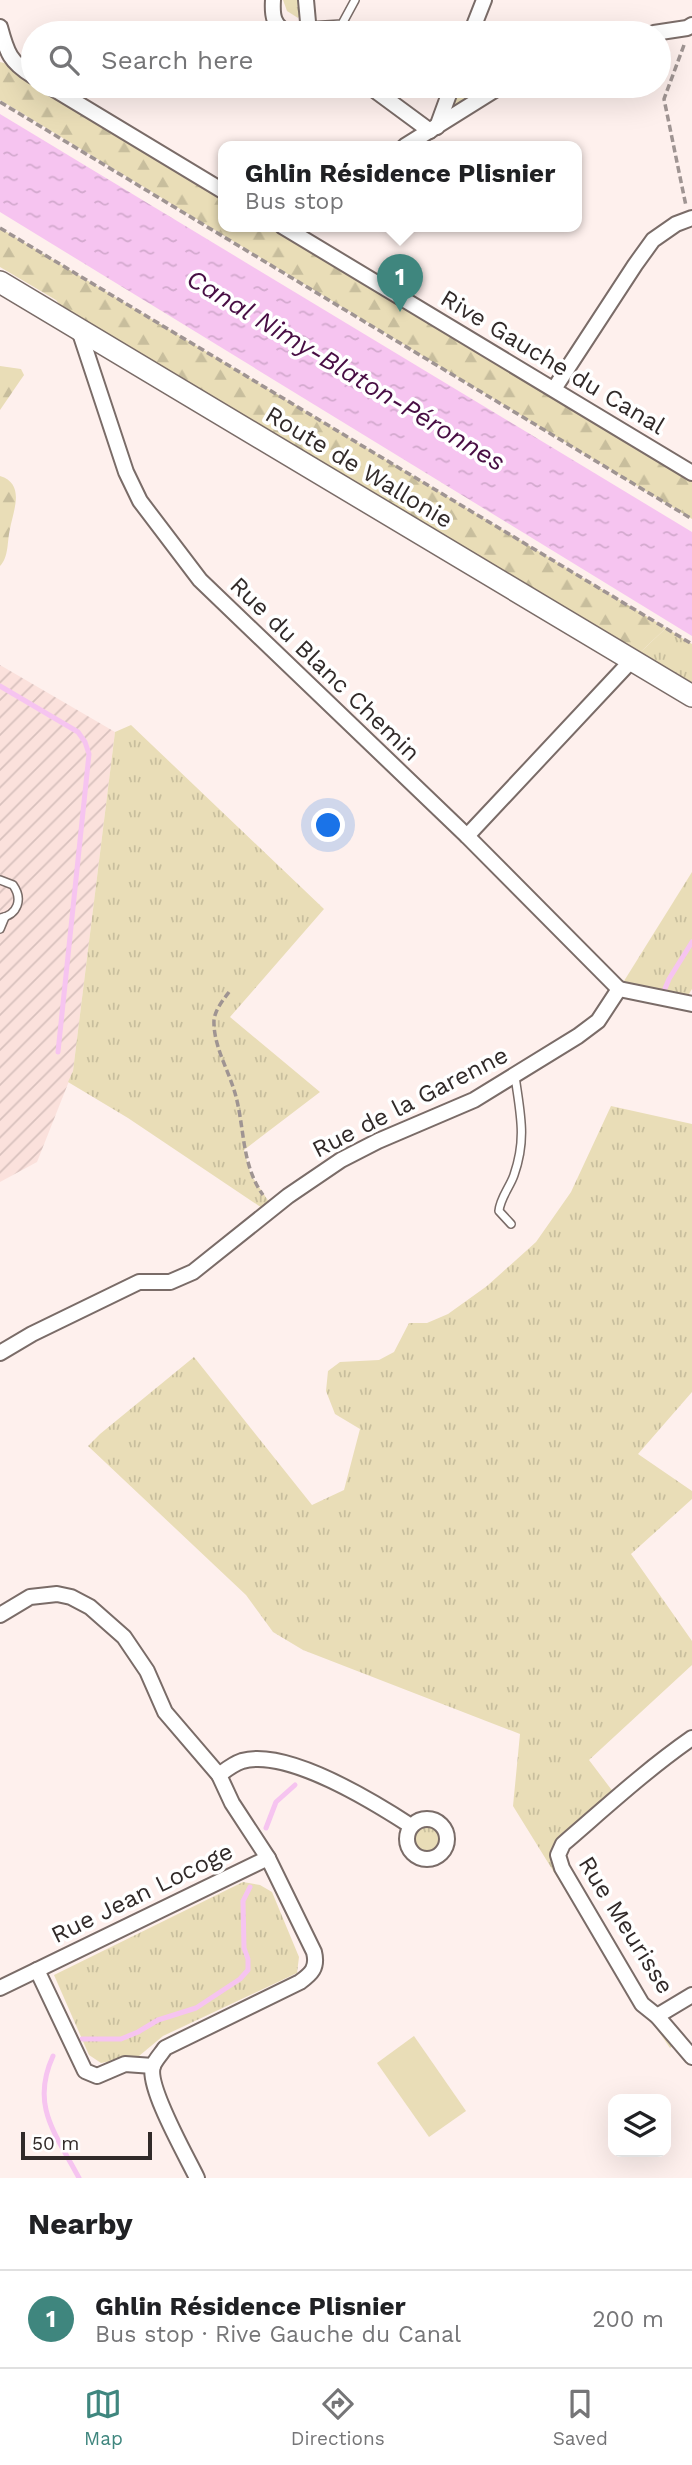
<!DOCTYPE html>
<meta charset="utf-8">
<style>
:root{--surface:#fff;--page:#f6f6f6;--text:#202124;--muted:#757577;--line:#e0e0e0;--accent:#3f867e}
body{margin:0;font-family:"Work Sans",sans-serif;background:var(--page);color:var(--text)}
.controls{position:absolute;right:21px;bottom:21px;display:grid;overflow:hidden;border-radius:14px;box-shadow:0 7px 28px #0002}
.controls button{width:63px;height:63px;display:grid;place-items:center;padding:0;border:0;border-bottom:2px solid var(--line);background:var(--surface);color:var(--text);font:35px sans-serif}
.scale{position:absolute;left:21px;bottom:18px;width:131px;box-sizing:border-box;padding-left:7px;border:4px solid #312a29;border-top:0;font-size:19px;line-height:24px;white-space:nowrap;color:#312a29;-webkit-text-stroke:5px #fff;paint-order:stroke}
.you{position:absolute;left:329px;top:826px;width:24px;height:24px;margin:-18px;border:5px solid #fff;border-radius:50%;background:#1a73e8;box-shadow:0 0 0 10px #1a73e833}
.badge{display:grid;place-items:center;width:46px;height:46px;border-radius:50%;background:var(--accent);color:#fff;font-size:23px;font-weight:700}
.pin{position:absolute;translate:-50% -58px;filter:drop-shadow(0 2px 4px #0008)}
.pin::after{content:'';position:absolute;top:37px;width:24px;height:21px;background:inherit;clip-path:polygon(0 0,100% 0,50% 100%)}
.popup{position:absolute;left:218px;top:141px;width:364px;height:91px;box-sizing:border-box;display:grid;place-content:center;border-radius:14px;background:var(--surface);filter:drop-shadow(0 2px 5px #0005);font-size:23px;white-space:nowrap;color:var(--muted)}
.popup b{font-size:26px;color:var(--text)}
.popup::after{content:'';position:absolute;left:50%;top:100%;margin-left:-14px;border:14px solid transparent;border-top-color:var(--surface)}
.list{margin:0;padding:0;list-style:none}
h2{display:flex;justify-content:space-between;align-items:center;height:91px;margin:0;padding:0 28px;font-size:30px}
h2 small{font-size:23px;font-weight:400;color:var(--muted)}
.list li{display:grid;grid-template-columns:46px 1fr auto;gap:21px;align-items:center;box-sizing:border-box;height:98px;padding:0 28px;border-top:2px solid var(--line)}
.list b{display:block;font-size:26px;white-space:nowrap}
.list p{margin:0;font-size:23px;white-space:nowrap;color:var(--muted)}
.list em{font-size:23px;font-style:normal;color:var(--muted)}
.icon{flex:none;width:38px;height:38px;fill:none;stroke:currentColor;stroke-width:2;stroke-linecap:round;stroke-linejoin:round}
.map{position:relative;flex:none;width:692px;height:2178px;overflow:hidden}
.search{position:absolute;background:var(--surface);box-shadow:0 7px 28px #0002;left:21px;right:21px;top:21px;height:77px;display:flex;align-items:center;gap:18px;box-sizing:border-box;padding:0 24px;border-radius:38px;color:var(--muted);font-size:26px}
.sheet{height:189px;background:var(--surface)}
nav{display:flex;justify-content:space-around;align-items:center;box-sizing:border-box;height:98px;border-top:2px solid var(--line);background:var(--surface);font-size:19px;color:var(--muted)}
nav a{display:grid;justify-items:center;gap:4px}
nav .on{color:var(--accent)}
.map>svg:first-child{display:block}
.industrial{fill:url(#industrial-furrows)}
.grass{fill:url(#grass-tufts)}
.forest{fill:url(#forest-firs)}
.pitch{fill:#e9ddb7}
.water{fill:url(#water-ripples)}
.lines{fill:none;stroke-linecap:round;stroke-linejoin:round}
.stream{stroke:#f6c4f0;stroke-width:5}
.service-casing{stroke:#7a6c68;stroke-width:10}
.minor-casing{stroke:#7a6c68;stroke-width:18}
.secondary-casing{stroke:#7a6c68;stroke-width:24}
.path{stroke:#9f9492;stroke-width:3.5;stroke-dasharray:7 3.5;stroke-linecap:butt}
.service{stroke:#fff;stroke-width:7}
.minor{stroke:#fff;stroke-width:14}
.secondary{stroke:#fff;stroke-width:21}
.labels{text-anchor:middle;stroke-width:7;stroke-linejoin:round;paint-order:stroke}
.street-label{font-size:24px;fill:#312a29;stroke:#fff}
.water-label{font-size:26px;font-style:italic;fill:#480e44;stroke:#fff}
</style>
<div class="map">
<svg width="692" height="2178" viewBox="0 0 692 2178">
<defs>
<pattern id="industrial-furrows" width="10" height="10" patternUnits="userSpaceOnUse" patternTransform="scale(1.75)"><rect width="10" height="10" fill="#fbe1dc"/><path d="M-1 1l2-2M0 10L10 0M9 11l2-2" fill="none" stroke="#d8c1bd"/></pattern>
<pattern id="grass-tufts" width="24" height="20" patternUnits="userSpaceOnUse" patternTransform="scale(1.75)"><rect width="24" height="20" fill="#e9ddb7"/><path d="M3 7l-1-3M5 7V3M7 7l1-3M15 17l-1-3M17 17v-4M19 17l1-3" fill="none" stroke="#c8be9d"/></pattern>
<pattern id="forest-firs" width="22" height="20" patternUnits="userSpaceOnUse" patternTransform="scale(1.75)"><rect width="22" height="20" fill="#e9ddb7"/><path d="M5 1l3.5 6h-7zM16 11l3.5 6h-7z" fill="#c8be9d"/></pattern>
<pattern id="water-ripples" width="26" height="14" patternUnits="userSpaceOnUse" patternTransform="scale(1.75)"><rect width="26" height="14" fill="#f6c4f0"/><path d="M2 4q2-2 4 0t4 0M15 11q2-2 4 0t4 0" fill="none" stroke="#d3a9ce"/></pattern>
</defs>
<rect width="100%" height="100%" fill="#fef0ed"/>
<!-- industrial -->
<polygon class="industrial" points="0,665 115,732 73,1071 37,1162 0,1182"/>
<!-- grass -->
<g class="grass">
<polygon points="283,0 299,0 301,14 298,18 287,11"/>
<polygon points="452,86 501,86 452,117 443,110"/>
<polygon points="666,628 692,644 692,696 631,661"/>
<polygon points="131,725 324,909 230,1017 320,1092 244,1150 251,1175 273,1208 268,1212 128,1118 68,1082 73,1071 115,732"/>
<polygon points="692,872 692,989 684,1002 619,989"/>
<polygon points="611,1106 692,1124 692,1392 638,1454 692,1491 692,1499 631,1554 692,1641 692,1665 589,1760 617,1797 558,1855 642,2004 679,2041 670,2048 616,1969 592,1926 578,1911 513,1806 520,1734 303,1650 273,1632 246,1595 88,1446 100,1434 194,1357 312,1505 344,1490 360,1429 335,1414 326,1391 328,1371 340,1362 379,1360 394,1352 409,1323 427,1323 448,1314 487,1286 536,1242 571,1192"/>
<circle cx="427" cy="1839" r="15"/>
<polygon points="243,1882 260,1885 272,1892 299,1957 297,1973 163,2036 139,2056 101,2063 89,2055 54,1975"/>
</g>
<!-- forest -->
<g class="forest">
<polygon points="0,62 16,66 33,76 33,86 49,86 223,191 223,226 282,226 692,473 692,519 0,100"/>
<polygon points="0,228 666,628 631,661 80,330 56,300 0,267"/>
<polygon points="0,366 21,369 24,375 0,410"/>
<path d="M0 476C26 484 13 511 10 529 7 541 9 557 0 566Z"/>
</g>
<!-- pitch -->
<polygon class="pitch" points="414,2036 466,2111 429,2137 377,2063"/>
<!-- water -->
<polygon class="water" points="0,114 692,532 692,636 0,212"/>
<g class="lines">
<!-- stream -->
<g class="stream">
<polyline points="0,686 78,732 85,742 89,754 58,1052"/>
<polyline points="664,991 669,979 692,942"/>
<polyline points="266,1828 276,1802 295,1785"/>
<polyline points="82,2039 121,2039 138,2032 158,2020 196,2008 240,1979 248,1970 248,1959 244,1948 243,1901 250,1887"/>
<path d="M53 2056C30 2106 56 2134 79 2178"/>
</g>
<!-- service casing -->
<g class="service-casing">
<g id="service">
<polyline points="309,26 342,24 355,0"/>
<path d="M0 880 13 885C23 899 18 915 0 918"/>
<polyline points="0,929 5,917"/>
<path d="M511 1224 499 1211C500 1198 510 1187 514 1175 527 1138 520 1113 515 1076"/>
</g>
</g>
<!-- minor casing -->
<g class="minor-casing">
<g id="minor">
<path d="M273 0C272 16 273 25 288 33"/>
<polyline points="306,0 309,33"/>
<path d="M0 27C7 53 10 62 33 76"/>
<polyline points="471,33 484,0"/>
<polyline points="654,33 687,28 692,25"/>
<polyline points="49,86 223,191"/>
<polyline points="369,86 430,131"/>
<polyline points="437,127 452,86"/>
<polyline points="405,146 501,86"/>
<polyline points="282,226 692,473"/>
<polyline points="79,330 126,472 140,501 200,580 467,836 619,989"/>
<polyline points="554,389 635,265 653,240 676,224 692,218"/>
<polyline points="467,836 631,661"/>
<polyline points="619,989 692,1004"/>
<polyline points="0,1353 32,1334 139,1282 170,1282 193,1272 288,1196 341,1160 378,1141 474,1100 578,1036 598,1021 619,989"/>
<path d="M0 1615 30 1597 57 1594 71 1597 90 1607 124 1637 147 1671 165 1712 219 1775 232 1803 268 1858 314 1952C318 1968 311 1974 300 1982L165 2048C162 2053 155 2060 153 2066 146 2086 187 2157 197 2178"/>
<path d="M692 1738C646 1770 605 1808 563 1844L558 1855 562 1868 642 2004 657 2016 692 2057"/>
<path d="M219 1775C227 1769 233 1764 242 1761 287 1748 374 1802 411 1826"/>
<circle cx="427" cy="1839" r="20"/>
<polyline points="37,1970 85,2071 97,2076 125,2064 153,2066"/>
<polyline points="0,1988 268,1858"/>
<polyline points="657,2016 692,1995"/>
</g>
</g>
<!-- secondary casing -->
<g class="secondary-casing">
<polyline id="secondary" points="0,282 692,696"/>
</g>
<!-- path -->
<g class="path">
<polyline points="684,45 664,99 686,206"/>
<polyline points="0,102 692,519"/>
<polyline points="0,228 692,644"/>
<path d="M229 992C223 1000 215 1010 214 1020 213 1045 228 1069 235 1093 245 1128 241 1164 263 1195"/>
</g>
<!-- service -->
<use href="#service" class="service"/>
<!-- minor -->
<use href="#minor" class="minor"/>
<!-- secondary -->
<use href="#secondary" class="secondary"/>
</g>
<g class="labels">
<!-- street labels -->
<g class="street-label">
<text transform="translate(553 362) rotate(31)" y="8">Rive Gauche du Canal</text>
<text transform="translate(359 467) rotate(31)" y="8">Route de Wallonie</text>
<text transform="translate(325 669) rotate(44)" y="8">Rue du Blanc Chemin</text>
<text transform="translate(410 1102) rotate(-27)" y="8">Rue de la Garenne</text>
<text transform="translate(142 1893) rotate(-26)" y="8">Rue Jean Locoge</text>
<text transform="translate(626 1925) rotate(58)" y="8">Rue Meurisse</text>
</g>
<!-- water labels -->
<g class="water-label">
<text transform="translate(346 370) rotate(31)" y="9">Canal Nimy-Blaton-Péronnes</text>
</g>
</g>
</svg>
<div class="controls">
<button><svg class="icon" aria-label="layers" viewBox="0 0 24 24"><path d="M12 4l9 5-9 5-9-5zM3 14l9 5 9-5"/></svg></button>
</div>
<div class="scale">50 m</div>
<div class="you"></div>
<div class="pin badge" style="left:400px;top:312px">1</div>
<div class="popup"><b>Ghlin Résidence Plisnier</b>Bus stop</div>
<div class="search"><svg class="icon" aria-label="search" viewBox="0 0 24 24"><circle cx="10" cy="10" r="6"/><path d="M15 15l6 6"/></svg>Search here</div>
</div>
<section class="sheet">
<h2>Nearby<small></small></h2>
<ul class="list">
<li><span class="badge">1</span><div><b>Ghlin Résidence Plisnier</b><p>Bus stop · Rive Gauche du Canal</p></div><em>200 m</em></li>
</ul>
</section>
<nav>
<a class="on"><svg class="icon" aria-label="map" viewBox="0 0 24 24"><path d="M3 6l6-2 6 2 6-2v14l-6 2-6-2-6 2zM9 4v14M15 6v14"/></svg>Map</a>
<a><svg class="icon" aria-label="directions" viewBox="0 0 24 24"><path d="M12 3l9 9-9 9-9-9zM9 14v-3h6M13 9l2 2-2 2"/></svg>Directions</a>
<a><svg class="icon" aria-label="saved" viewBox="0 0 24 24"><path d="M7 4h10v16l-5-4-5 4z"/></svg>Saved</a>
</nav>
